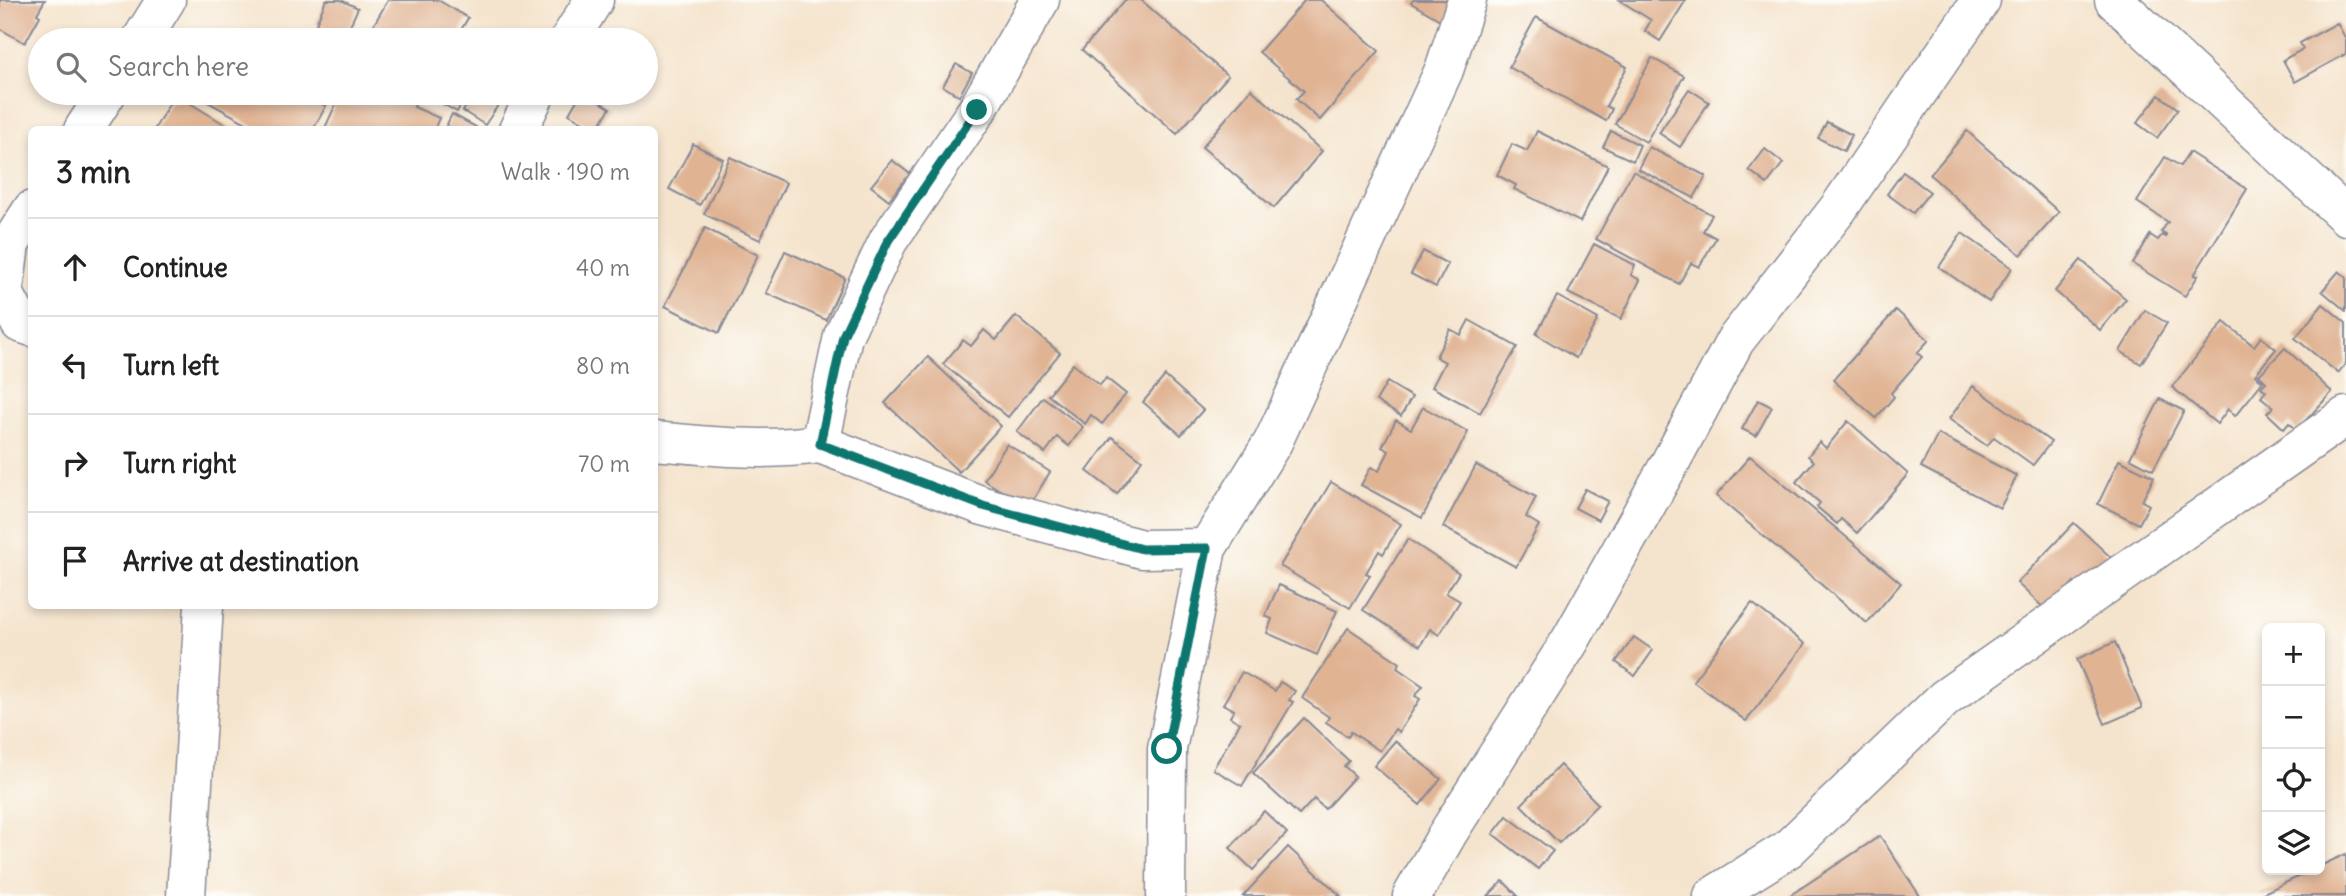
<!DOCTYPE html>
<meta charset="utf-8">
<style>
:root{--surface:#fff;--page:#f2f2f2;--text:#222;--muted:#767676;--line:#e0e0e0}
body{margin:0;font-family:Delius,sans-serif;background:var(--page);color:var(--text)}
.controls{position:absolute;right:21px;bottom:21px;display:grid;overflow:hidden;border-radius:10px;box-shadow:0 4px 10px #0003}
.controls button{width:63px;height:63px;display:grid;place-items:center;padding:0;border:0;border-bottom:2px solid var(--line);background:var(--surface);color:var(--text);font:35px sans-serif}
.stop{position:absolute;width:21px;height:21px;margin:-16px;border:5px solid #0f766e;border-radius:50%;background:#fff}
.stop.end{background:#0f766e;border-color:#fff;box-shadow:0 2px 7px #0008}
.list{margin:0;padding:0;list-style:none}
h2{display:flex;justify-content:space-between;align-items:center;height:91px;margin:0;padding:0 28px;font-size:30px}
h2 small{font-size:23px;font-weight:400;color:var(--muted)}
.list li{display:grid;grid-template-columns:46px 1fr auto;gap:21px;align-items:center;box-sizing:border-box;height:98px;padding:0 28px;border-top:2px solid var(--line)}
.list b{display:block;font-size:26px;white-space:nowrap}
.list em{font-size:23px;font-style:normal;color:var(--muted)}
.icon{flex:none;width:38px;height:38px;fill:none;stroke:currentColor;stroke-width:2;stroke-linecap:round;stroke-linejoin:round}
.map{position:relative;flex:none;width:2346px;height:896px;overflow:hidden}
.search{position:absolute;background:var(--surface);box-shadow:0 4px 10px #0003;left:28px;top:28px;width:630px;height:77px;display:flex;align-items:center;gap:18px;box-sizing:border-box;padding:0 24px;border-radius:38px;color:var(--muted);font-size:26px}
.panel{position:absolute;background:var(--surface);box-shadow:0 4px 10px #0003;left:28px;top:126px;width:630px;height:483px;border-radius:10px}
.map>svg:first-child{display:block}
.building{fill:#e0b393}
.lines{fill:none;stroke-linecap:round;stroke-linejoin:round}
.street-casing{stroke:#888a96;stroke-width:41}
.street{stroke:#fff;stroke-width:38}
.route{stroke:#0f766e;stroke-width:9}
</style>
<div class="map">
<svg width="2346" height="896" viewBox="0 0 2346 896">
<rect width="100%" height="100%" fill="#fdfcf7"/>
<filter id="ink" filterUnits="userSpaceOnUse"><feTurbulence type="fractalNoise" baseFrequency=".0143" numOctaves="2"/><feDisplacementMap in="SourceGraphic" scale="14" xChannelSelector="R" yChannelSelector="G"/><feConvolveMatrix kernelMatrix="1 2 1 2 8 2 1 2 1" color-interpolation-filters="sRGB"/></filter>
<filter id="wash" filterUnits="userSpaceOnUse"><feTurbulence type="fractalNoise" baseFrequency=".00686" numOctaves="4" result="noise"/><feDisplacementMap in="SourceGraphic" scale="28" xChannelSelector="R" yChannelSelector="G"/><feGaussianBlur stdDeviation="1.57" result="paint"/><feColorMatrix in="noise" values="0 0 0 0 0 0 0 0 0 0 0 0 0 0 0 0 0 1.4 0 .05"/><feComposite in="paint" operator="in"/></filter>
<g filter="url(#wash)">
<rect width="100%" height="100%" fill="#f5e4cd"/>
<g id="blocks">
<!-- building -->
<g class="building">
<polygon points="0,0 45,0 37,14 40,16 25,43 0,29"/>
<polygon points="326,0 341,0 358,8 345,37 316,24"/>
<polygon points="388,0 438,0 468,18 458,35 467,40 365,40"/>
<polygon points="1125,0 1141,0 1228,76 1177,134 1082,50"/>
<polygon points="1305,0 1321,0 1379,51 1320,120 1296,99 1304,91 1259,52"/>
<polygon points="1413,0 1462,0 1449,25 1411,3"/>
<polygon points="1619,0 1686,0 1660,41 1645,31 1651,20"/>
<polygon points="1536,17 1627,67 1606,106 1612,109 1606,121 1509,67"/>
<polygon points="2337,23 2346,39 2346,54 2295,82 2283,60 2303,49 2300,43"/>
<polygon points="1652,58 1684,76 1646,142 1615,124"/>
<polygon points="956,64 972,73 959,96 943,86"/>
<polygon points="1251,89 1322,151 1274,208 1202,147"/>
<polygon points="1689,89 1709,102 1680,147 1659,133"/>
<polygon points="210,93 301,93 326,106 313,130 259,130 206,101"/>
<polygon points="341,93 409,93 418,97 414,107 439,118 434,130 324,130"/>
<polygon points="423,93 468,93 457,112"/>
<polygon points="475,93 499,93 504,96 485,125 463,111"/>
<polygon points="581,93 585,93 610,108 597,130 569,114"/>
<polygon points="175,94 234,130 154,130"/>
<polygon points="2159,95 2178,109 2157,138 2137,123"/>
<polygon points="452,114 476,127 474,130 444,130"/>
<polygon points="1827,122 1852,135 1844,151 1818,138"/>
<polygon points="1537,131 1608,166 1580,222 1514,189 1516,185 1497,175 1512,144 1527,151"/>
<polygon points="1611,131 1640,145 1633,161 1603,147"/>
<polygon points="1967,131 2059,212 2021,255 1930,175"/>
<polygon points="693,144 723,159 700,205 669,189"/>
<polygon points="1649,147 1706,176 1694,198 1638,169"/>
<polygon points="1765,149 1783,163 1767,184 1749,170"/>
<polygon points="2189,152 2247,189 2194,275 2198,276 2185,296 2133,264 2150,235 2158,240 2162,235 2166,237 2166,235 2161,232 2168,222 2137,202 2165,157 2180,166"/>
<polygon points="730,157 786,183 760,240 704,214"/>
<polygon points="892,160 910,174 889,200 871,186"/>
<polygon points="1633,171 1712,215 1703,231 1716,238 1699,267 1691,263 1679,284 1596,239"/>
<polygon points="1903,172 1930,192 1913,213 1887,194"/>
<polygon points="705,228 758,255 719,333 665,306"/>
<polygon points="1962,233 2012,268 1989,302 1939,267"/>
<polygon points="1594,244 1635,265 1631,275 1640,280 1621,319 1568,293"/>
<polygon points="785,251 845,278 826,320 766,293"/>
<polygon points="1423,251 1448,264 1436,287 1411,274"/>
<polygon points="2081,260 2126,299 2100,330 2055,291"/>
<polygon points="2339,271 2346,277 2346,311 2322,291"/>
<polygon points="1557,296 1598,319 1576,358 1536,334"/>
<polygon points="2323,304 2346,323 2346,363 2338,373 2295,338"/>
<polygon points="1896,310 1929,340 1917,353 1922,357 1891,393 1894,397 1876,418 1833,380"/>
<polygon points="2145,310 2167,323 2141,364 2120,351"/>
<polygon points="1016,316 1060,353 1008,417 943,364 963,340 971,346 984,330 996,340"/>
<polygon points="1469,320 1517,347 1480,413 1432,387 1445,362 1436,357 1450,329 1461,335"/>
<polygon points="2224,322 2254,346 2261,337 2276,349 2255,375 2263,381 2249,399 2235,416 2228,409 2217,424 2172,387"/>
<polygon points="2285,348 2332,392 2297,430 2289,423 2284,429 2267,413 2273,407 2261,397 2266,391 2261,387 2266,382 2259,375"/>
<polygon points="928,357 1001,426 959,472 885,403"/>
<polygon points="1073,364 1100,385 1106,378 1126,394 1102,424 1091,415 1085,424 1048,395"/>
<polygon points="1165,376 1203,410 1181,435 1143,402"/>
<polygon points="1387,382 1412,397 1401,416 1376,401"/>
<polygon points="1973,386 2051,442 2033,465 1994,437 1987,446 1949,419"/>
<polygon points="1043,397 1083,427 1069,446 1057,437 1045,453 1017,432"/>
<polygon points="2160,399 2184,411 2153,470 2130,458"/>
<polygon points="1758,400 1772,407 1756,436 1742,429"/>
<polygon points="1423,407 1468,432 1422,518 1361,485 1371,467 1379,471 1389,451 1382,447 1396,420 1411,429"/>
<polygon points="1848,421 1908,474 1857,533 1841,519 1837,524 1817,507 1820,503 1796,482 1814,461 1808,456 1819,442 1826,448"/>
<polygon points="1938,434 2017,476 2000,508 1921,467"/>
<polygon points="1112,437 1142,460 1117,494 1087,471"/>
<polygon points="1007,444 1050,472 1028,508 984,480"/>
<polygon points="1750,456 1901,583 1867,623 1716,496"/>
<polygon points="2119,460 2154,477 2142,501 2149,505 2139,524 2098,504"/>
<polygon points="1476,465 1536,497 1526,517 1539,525 1516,567 1443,527"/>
<polygon points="1331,482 1401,524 1383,554 1379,551 1366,573 1370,575 1350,608 1280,566"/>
<polygon points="1585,489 1608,501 1598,520 1575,508"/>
<polygon points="2074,523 2118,564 2088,595 2074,582 2047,611 2017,583"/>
<polygon points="1408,539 1459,573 1446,593 1460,601 1439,635 1430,629 1420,646 1363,610"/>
<polygon points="1279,585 1337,611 1317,655 1267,633 1272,619 1265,616"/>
<polygon points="1752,603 1805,644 1746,721 1693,681"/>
<polygon points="1348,628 1400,663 1397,668 1423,686 1415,696 1420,699 1399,732 1395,729 1380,751 1351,732 1348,737 1326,722 1329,717 1302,698"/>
<polygon points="1634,637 1653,650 1635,676 1616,662"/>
<polygon points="2115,642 2142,708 2105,724 2077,659"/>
<polygon points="1242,672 1275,691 1280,682 1295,691 1289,700 1293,702 1242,786 1213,769 1240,723 1230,717 1234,710 1223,704"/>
<polygon points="1304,718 1349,761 1344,766 1355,776 1325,809 1314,799 1299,815 1253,773"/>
<polygon points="1395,741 1441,779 1420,805 1374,766"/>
<polygon points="1560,765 1598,804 1559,843 1521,805"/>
<polygon points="1264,811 1287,833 1253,870 1230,848"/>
<polygon points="1507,816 1553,851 1538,869 1493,834"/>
<polygon points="1880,836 1920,896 1789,896"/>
<polygon points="1288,847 1341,896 1243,896"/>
<polygon points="2346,854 2346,896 2257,896 2313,870 2320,870 2320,866"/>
<polygon points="1503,881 1518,896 1488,896"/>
</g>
</g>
</g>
<g filter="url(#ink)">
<use href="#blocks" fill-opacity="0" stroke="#888a96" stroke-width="2"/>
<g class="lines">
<!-- street casing -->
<g class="street-casing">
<g id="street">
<polyline points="2114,0 2346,216"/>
<polyline points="141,40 166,0"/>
<polyline points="569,40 594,0"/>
<polyline points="83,130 107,93"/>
<polyline points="518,130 536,93"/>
<polyline points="32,210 10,244 4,293 20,323 32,327"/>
<path d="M654 441C710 446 765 452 820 444L983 506 1142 549 1207 548"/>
<polyline points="820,444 843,336 888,241 977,110 1040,0"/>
<polyline points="186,896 204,606"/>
<polyline points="1166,896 1167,749 1207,548 1273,442 1444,70 1467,0"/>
<polyline points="1412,896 1448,833 1570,641 1670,463 1735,341 1838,209 1981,0"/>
<polyline points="1713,896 1788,849 1945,698 2346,416"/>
</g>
</g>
<!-- street -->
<use href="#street" class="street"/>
</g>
</g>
<g class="lines" filter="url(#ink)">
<!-- route -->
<polyline class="route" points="977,110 888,241 843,336 820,444 983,506 1142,549 1207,548 1167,749"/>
</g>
</svg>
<div class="controls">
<button>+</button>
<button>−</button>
<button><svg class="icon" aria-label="locate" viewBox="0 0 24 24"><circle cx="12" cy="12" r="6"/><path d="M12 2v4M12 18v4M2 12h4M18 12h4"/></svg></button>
<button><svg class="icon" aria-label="layers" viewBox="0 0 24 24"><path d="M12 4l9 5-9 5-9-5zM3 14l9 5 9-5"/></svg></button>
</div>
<div class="stop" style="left:1167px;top:749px"></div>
<div class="stop end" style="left:977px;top:110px"></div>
<div class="search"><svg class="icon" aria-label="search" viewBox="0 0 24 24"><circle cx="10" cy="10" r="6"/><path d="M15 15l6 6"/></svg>Search here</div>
<section class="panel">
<h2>3 min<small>Walk · 190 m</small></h2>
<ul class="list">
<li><svg class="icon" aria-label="ahead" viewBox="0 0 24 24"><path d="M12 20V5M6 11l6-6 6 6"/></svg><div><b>Continue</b></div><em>40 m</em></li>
<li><svg class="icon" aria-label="left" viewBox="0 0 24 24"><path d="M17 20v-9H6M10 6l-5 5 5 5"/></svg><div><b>Turn left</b></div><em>80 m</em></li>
<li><svg class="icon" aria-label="right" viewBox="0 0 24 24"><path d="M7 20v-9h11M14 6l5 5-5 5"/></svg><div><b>Turn right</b></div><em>70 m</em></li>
<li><svg class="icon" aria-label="arrive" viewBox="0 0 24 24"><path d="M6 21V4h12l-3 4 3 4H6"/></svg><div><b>Arrive at destination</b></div></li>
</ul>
</section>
</div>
